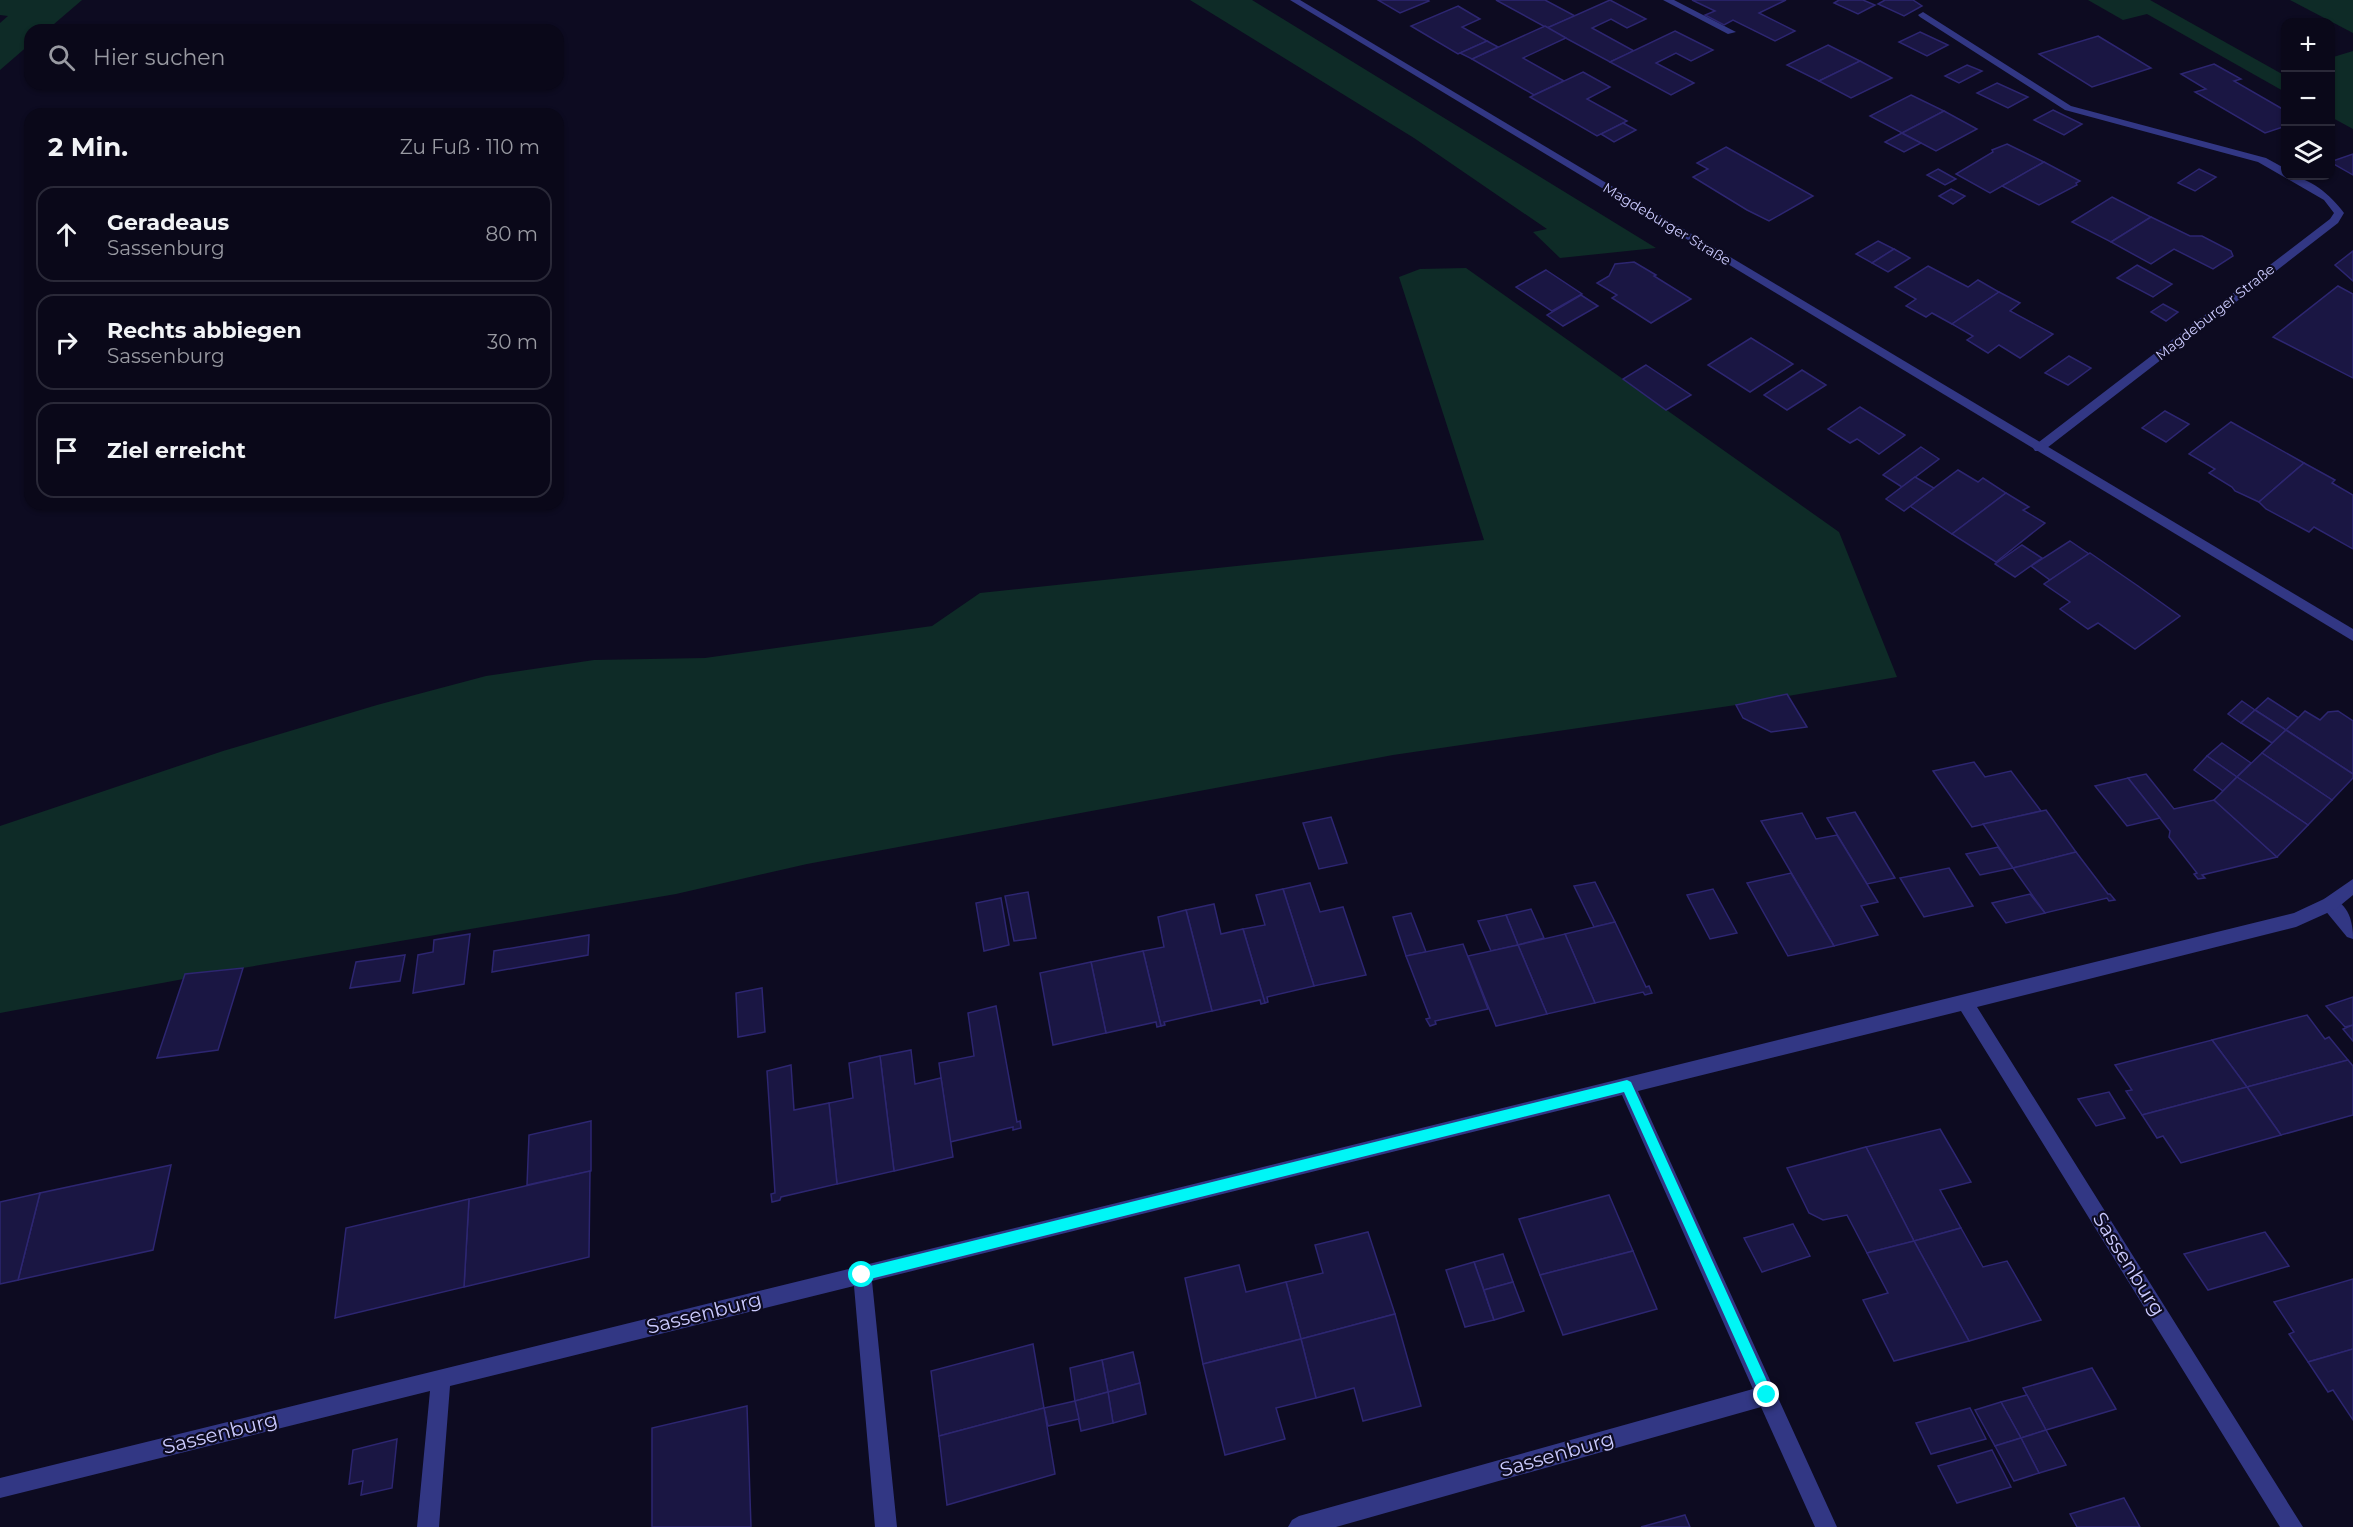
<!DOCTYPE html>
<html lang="de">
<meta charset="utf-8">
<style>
:root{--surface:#0a0819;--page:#181626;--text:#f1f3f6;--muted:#999aa2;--line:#2a2938}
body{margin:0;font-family:Montserrat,sans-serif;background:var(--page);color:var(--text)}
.controls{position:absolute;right:18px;top:18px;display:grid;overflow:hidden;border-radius:12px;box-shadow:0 2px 4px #0004}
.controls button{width:54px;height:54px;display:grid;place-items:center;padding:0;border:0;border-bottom:2px solid var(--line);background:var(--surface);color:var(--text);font:30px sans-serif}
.stop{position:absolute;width:18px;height:18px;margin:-14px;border:4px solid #00f6f6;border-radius:50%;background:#fff}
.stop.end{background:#00f6f6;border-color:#fff;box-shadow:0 2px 6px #0008}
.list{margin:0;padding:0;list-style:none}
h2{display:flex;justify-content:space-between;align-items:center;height:78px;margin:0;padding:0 24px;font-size:26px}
h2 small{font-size:20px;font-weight:400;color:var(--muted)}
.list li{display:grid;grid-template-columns:39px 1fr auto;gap:18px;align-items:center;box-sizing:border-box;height:96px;margin:0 12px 12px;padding:0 12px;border:2px solid var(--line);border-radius:18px}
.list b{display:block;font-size:22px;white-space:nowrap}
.list p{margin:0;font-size:20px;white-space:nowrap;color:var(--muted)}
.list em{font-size:20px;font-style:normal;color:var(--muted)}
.icon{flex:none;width:33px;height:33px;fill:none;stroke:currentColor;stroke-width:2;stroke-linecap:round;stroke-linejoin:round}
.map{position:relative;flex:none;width:2353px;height:1527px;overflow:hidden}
.search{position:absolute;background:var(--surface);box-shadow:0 2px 4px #0004;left:24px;top:24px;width:540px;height:66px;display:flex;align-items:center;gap:15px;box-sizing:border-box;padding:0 21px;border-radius:18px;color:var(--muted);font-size:22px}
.panel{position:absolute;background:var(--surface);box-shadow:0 2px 4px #0004;left:24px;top:108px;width:540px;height:402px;border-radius:18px}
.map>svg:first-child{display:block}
.green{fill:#0e2b27}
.building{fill:#1a1643;stroke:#2d2671;stroke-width:1.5}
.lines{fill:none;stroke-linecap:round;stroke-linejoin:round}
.lane{fill:#323784;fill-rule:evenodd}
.street{fill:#323784;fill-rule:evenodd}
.route{fill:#00f6f6}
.labels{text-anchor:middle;stroke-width:4.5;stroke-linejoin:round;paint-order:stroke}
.far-street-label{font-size:14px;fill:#cccbff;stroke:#0d0b21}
.near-street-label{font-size:20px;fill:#cccbff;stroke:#0d0b21}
</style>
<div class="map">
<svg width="2353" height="1527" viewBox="0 0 2353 1527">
<rect width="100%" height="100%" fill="#0d0b21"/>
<!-- green -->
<g class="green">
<polygon points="0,0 82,0 47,30 30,30 30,44 0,70 0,23 8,16 0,15"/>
<polygon points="1190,0 1252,0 1656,248 1560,258 1533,232 1547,229 1414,138"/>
<polygon points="2088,0 2150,0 2282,74 2285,73 2285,92 2147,14 2123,20"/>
<polygon points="2290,0 2353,0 2353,33"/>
<polygon points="2353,51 2353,129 2331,117 2330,58"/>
<polygon points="1466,268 1839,532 1897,677 1736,705 1393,755 807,864 676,894 243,968 0,1013 0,826 223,751 377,705 486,676 594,660 705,658 932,626 980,593 1484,540 1399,277 1420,269"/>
</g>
<!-- building -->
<g class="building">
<polygon points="1378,0 1428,0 1429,1 1400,13"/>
<polygon points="1496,0 1545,0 1575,16 1547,28"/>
<polygon points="1610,0 1646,19 1627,28 1611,19 1592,28 1634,51 1610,62 1547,28"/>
<polygon points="1692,0 1786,0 1759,13 1795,31 1775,41 1733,20 1724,25 1705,15 1715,11"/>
<polygon points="1839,0 1863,0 1875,5 1858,14 1834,3"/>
<polygon points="1885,0 1913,0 1922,6 1904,16 1878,4"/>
<polygon points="1458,6 1480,19 1462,27 1487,41 1458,54 1411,26"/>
<polygon points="1545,26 1566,38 1523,58 1564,81 1534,95 1472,59"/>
<polygon points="1675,31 1713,50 1691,61 1676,53 1656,63 1694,83 1671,95 1610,62"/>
<polygon points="1920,32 1948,45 1927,56 1899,42"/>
<polygon points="2098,36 2151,68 2092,87 2039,54"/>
<polygon points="1487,41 1498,47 1472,59 1460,53"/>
<polygon points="1828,45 1860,61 1819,81 1787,65"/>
<polygon points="1860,61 1892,78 1851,98 1819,81"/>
<polygon points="2214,64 2241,79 2234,81 2286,111 2286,126 2265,133 2195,92 2206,89 2181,74"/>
<polygon points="1967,65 1982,71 1959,83 1945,76"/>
<polygon points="1583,72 1610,87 1587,99 1627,121 1597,136 1530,97"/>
<polygon points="1997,83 2028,97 2008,108 1977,93"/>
<polygon points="1911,95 1944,111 1902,133 1870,116"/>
<polygon points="2053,110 2082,124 2064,135 2034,120"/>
<polygon points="1944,111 1977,129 1936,151 1902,133"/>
<polygon points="1623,123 1636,130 1614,142 1601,134"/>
<polygon points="1902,133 1903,134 1921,143 1904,152 1885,142"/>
<polygon points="2007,144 2044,162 1990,193 1956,174 1993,152 1992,150"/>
<polygon points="1726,147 1813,196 1769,221 1747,210 1693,177 1708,169 1697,163"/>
<polygon points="2353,154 2353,175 2330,162"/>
<polygon points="2044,162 2080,181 2076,183 2077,185 2039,205 2002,186"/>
<polygon points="1938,169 1956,179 1945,185 1927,175"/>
<polygon points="2199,169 2216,177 2195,191 2178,183"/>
<polygon points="1951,189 1965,196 1953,204 1939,196"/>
<polygon points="2112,197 2151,217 2111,242 2072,222"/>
<polygon points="2151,217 2190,236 2202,236 2231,251 2233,256 2213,269 2174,249 2151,264 2111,242"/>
<polygon points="1878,241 1894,249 1872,263 1856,254"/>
<polygon points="1894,249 1910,258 1888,272 1872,263"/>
<polygon points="2353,251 2353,281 2335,265"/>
<polygon points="1634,262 1656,275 1654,276 1691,299 1651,323 1612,298 1617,295 1597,283 1609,276 1615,264"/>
<polygon points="2137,265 2172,284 2153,297 2117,278"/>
<polygon points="1928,266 1968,287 1978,280 1999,292 1952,324 1932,313 1926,317 1906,306 1916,299 1895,287"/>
<polygon points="1546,270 1582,294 1552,311 1516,287"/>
<polygon points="2338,286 2353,294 2353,378 2273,337"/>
<polygon points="1999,292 2020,303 2010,311 2053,334 2020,358 1999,345 1988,353 1967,340 1973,336 1952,324"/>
<polygon points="1581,295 1598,306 1563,326 1547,315"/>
<polygon points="2163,304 2178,312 2166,321 2151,312"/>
<polygon points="1751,338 1793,364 1750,392 1708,365"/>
<polygon points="2069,356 2091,368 2068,385 2045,373"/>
<polygon points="1646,365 1691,395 1666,410 1623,379"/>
<polygon points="1802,370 1826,385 1787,410 1764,395"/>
<polygon points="1860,407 1905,435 1879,454 1857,439 1850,443 1828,429"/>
<polygon points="2165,411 2189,424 2166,442 2142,428"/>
<polygon points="2231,422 2304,463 2259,502 2235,491 2232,487 2209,473 2215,469 2189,454"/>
<polygon points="1921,447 1939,459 1902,487 1883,475"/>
<polygon points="2304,463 2335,480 2332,483 2353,495 2353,549 2314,527 2309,532 2266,509 2259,502"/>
<polygon points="1958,470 1978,482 1983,478 2006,493 1952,534 1910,506"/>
<polygon points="1915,477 1934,488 1904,511 1886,499"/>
<polygon points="2006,493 2029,507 2023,510 2045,523 1996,562 1952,534"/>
<polygon points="2070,541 2089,554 2050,580 2031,566"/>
<polygon points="2022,545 2042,558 2015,577 1995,564"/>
<polygon points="2090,553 2138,586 2180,616 2135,649 2098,623 2088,629 2060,609 2070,602 2044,584"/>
<polygon points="1787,694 1807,727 1771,732 1743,718 1736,705"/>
<polygon points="2268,698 2299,718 2286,730 2255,710"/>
<polygon points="2242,701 2255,710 2241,723 2228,714"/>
<polygon points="2255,710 2286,730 2272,743 2241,723"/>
<polygon points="2305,711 2320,720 2328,712 2338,711 2353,721 2353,774 2286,730"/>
<polygon points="2286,730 2353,774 2353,778 2332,800 2262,753"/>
<polygon points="2222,743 2251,763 2237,777 2207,756"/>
<polygon points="2262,753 2332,800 2308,825 2237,777"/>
<polygon points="2207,756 2237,777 2223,791 2194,770"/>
<polygon points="1974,762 1985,777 2011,771 2041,811 1972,827 1933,771"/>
<polygon points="2146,774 2174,809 2214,800 2277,857 2202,875 2205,878 2198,879 2194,874 2197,873 2169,837 2170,831 2128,778"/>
<polygon points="2237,777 2308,825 2277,857 2214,800"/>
<polygon points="2128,778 2160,818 2127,826 2095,786"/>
<polygon points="2046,810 2076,852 2013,868 1983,824"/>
<polygon points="1855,812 1895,878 1867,884 1827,818"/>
<polygon points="1802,813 1816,839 1837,835 1878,902 1861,906 1878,935 1834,946 1761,821"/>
<polygon points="1331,817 1347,863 1319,869 1303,823"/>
<polygon points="1998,847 2013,868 1980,875 1966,854"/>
<polygon points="2076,852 2108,894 2110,894 2115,900 2109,901 2107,898 2045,913 2013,868"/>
<polygon points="1949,868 1973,906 1924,917 1900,878"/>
<polygon points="1791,873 1834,946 1788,956 1747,883"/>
<polygon points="1595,882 1615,922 1594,927 1574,886"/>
<polygon points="1310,883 1320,912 1343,907 1366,975 1314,986 1283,889"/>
<polygon points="1283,889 1314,986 1267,997 1268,1002 1265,1003 1243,929 1265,925 1256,895"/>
<polygon points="1713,889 1737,933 1710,939 1687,895"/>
<polygon points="1028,892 1036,938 1014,941 1005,896"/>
<polygon points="2030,894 2045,913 2006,923 1992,903"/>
<polygon points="1001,898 1009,945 984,951 976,903"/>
<polygon points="1214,904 1221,934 1243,929 1265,1003 1261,1004 1260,1000 1212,1011 1186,910"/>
<polygon points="1531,909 1544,938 1518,945 1506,915"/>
<polygon points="1186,910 1212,1011 1164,1022 1165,1025 1161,1026 1143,951 1164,947 1158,917"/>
<polygon points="1411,913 1426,952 1406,956 1393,917"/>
<polygon points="1506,915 1518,945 1491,951 1478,921"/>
<polygon points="1615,922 1646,987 1649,986 1652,993 1645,995 1643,992 1595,1003 1565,934"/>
<polygon points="470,934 464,984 413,993 418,955 433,952 434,940"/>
<polygon points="1565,934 1595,1003 1547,1014 1518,945"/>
<polygon points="589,935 588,955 492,972 494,951"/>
<polygon points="1463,944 1488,1009 1435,1021 1436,1024 1430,1026 1426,1019 1430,1018 1406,956"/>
<polygon points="1518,945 1547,1014 1496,1026 1468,956"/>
<polygon points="1143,951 1161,1026 1157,1027 1156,1022 1106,1033 1091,962"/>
<polygon points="405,955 400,981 350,988 356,962"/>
<polygon points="1091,962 1106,1033 1053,1045 1040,973"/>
<polygon points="243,968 218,1050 157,1058 185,974"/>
<polygon points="762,988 765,1032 738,1037 736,993"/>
<polygon points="2353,997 2353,1025 2345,1027 2326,1006"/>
<polygon points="996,1006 1017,1122 1020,1121 1021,1128 1013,1130 1013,1127 950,1142 939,1063 974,1056 968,1013"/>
<polygon points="2307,1015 2325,1039 2329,1037 2348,1060 2247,1087 2212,1040"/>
<polygon points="2353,1025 2353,1041 2343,1029"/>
<polygon points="2212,1040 2247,1087 2142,1115 2126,1091 2132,1090 2115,1065"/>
<polygon points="911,1050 915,1084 941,1078 953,1157 894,1171 880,1056"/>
<polygon points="880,1056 894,1171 837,1184 829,1103 853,1098 849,1063"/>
<polygon points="2348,1060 2353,1066 2353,1115 2281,1135 2247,1087"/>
<polygon points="791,1065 794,1110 829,1103 837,1184 781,1197 780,1200 772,1202 771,1194 775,1193 767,1071"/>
<polygon points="2247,1087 2281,1135 2181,1163 2163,1136 2157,1138 2142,1115"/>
<polygon points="2109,1092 2125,1118 2096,1126 2078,1099"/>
<polygon points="591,1121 591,1171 527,1185 529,1135"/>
<polygon points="1940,1129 1971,1182 1940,1190 1961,1228 1914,1241 1866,1147"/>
<polygon points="1866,1147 1914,1241 1867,1253 1847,1215 1823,1220 1809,1213 1787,1168"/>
<polygon points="171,1165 153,1250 18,1280 40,1193"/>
<polygon points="590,1171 589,1257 464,1287 469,1199"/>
<polygon points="40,1193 18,1280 0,1284 0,1202"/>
<polygon points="1609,1195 1633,1251 1540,1275 1519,1219"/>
<polygon points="469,1199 464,1287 335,1318 346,1228"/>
<polygon points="1793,1224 1810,1256 1762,1272 1744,1238"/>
<polygon points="1961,1228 1983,1267 2007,1261 2041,1320 1969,1341 1914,1241"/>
<polygon points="1368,1232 1395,1314 1301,1339 1286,1282 1323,1273 1315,1245"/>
<polygon points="2265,1232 2289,1266 2208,1290 2184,1254"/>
<polygon points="1914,1241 1969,1341 1894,1361 1863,1300 1888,1293 1867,1253"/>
<polygon points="1633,1251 1657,1309 1563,1335 1540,1275"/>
<polygon points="1503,1254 1513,1282 1484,1290 1474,1262"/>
<polygon points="1474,1262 1494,1320 1465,1327 1446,1270"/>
<polygon points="1239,1265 1246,1292 1286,1282 1301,1339 1203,1364 1185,1278"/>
<polygon points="2353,1279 2353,1349 2308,1362 2289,1334 2294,1332 2274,1302"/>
<polygon points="1513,1282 1524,1311 1494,1320 1484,1290"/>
<polygon points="1395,1314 1421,1406 1363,1421 1354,1388 1316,1398 1301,1339"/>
<polygon points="1301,1339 1316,1398 1276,1408 1285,1439 1225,1455 1203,1364"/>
<polygon points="1033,1344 1044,1408 939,1436 931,1371"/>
<polygon points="2353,1349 2353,1420 2333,1390 2328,1392 2308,1362"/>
<polygon points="1133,1352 1140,1383 1108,1392 1102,1360"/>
<polygon points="1102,1360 1108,1392 1075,1401 1070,1368"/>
<polygon points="2092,1368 2116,1409 2046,1430 2023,1388"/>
<polygon points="1140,1383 1146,1414 1113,1423 1108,1392"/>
<polygon points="1108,1392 1113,1423 1081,1431 1075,1401"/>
<polygon points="2027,1395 2046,1430 2021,1438 2001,1402"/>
<polygon points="1075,1401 1079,1419 1048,1426 1044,1408"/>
<polygon points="2001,1402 2021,1438 1995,1446 1975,1410"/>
<polygon points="747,1406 751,1527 652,1527 652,1428"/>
<polygon points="1044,1408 1055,1474 947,1505 939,1436"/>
<polygon points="1970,1408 1986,1439 1931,1454 1916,1423"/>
<polygon points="2046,1430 2066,1465 2039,1473 2021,1438"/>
<polygon points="2021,1438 2039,1473 2014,1481 1995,1446"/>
<polygon points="397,1439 392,1488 361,1495 363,1481 349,1484 353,1450"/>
<polygon points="1992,1450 2011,1487 1957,1503 1938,1466"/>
<polygon points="2124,1498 2140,1527 2077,1527 2070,1514"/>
<polygon points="1685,1515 1690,1527 1641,1527"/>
</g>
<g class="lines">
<!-- lane -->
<g class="lane">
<polygon points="1663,0 1674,0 1736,32 1728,34"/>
<path d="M1923 12 2071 106 2266 158 2286 169V176C2309 176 2331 195 2344 213L2338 223 2043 451H2035L2033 448 2035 445 2330 219 2334 213 2324 200 2258 162 2065 110 1920 17 1918 15Z"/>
<path d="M2330 897C2349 904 2353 922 2353 939L2347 937 2324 909 2322 904 2324 899Z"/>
</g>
<!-- street -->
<g class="street">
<polygon points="1290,0 1300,0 2353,629 2353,641"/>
<polygon points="2353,879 2353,895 2336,909 2296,927 1977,1007 2303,1527 2280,1527 1961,1011 1638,1091 1837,1527 1815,1527 1761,1407 1336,1527 1288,1527 1292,1520 1299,1516 1753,1389 1622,1095 872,1281 897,1527 875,1527 854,1286 450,1386 439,1527 417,1527 430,1391 0,1498 0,1478 2294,913 2324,899"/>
</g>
</g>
<!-- route -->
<polygon class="route" points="1627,1080 1631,1082 1771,1390 1773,1395 1771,1399 1767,1401 1762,1399 1624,1092 862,1281 857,1279 856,1275 857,1270 862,1268"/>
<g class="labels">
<!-- far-street labels -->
<g class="far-street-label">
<text transform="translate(1667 224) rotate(31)" y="5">Magdeburger Straße</text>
<text transform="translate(2215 312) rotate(-38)" y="5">Magdeburger Straße</text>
</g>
<!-- near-street labels -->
<g class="near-street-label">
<text transform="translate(2129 1264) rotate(58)" y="7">Sassenburg</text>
<text transform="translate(704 1313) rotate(-14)" y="7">Sassenburg</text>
<text transform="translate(220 1433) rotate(-14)" y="7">Sassenburg</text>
<text transform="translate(1557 1454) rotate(-16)" y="7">Sassenburg</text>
</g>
</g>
</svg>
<div class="controls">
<button>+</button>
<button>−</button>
<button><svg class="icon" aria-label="layers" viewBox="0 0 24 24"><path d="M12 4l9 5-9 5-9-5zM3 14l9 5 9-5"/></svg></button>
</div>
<div class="stop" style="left:862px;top:1275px"></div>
<div class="stop end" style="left:1767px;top:1395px"></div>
<div class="search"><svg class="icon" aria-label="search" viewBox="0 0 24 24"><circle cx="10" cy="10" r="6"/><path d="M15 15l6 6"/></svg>Hier suchen</div>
<section class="panel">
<h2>2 Min.<small>Zu Fuß · 110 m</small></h2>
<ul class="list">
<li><svg class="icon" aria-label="ahead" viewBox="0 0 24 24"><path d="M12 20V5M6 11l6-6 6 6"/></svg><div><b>Geradeaus</b><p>Sassenburg</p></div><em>80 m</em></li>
<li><svg class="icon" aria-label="right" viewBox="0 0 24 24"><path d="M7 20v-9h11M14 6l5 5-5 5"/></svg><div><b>Rechts abbiegen</b><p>Sassenburg</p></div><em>30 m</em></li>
<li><svg class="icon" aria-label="arrive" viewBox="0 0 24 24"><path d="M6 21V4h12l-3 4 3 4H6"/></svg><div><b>Ziel erreicht</b></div></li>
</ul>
</section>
</div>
